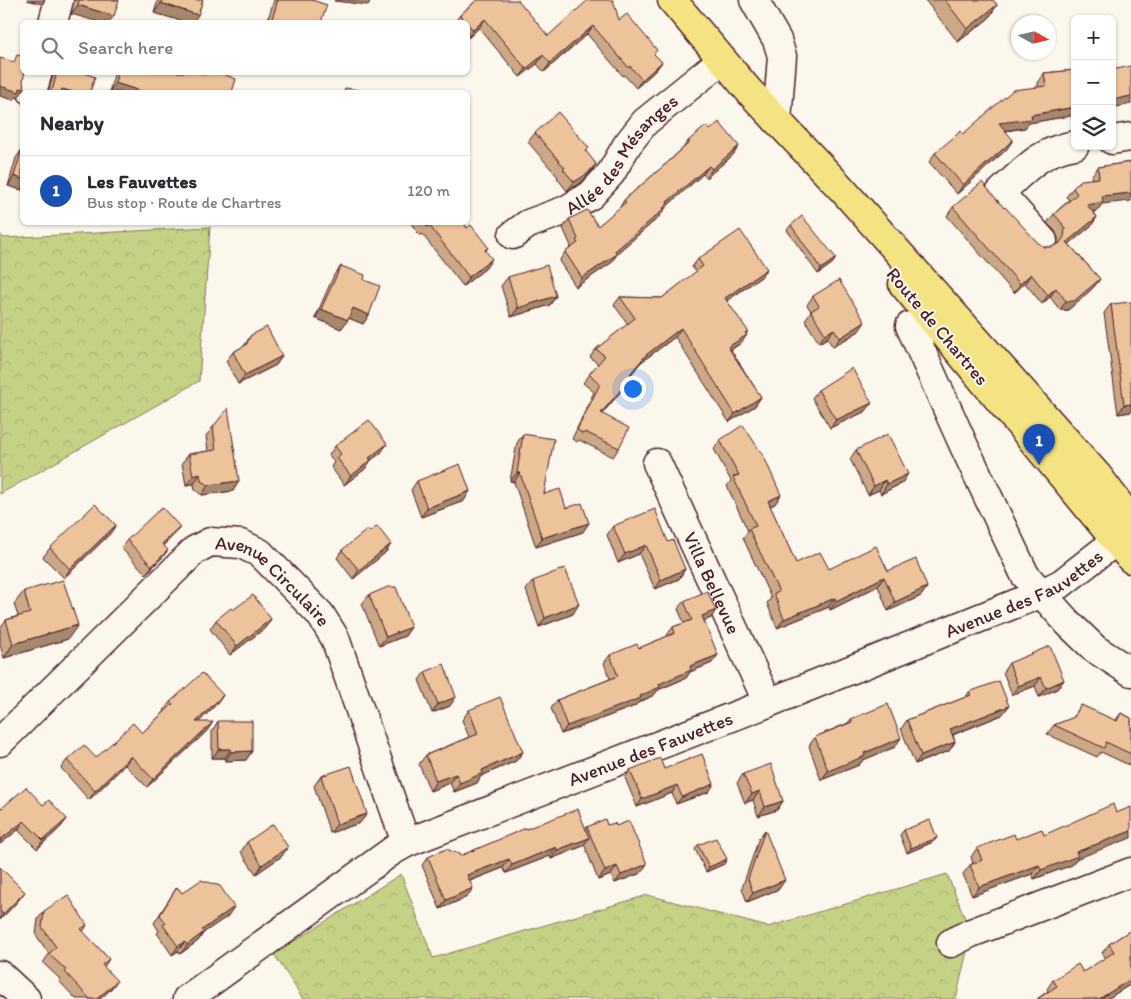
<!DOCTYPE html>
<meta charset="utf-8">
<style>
:root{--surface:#fff;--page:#f7f7f7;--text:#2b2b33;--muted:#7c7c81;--line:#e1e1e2;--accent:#7c3aed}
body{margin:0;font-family:Itim,sans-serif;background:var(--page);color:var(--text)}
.controls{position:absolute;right:15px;top:15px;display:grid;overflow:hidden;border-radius:8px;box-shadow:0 1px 4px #0004}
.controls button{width:45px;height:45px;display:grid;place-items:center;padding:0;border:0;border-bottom:1px solid var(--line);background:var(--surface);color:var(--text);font:25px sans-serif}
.compass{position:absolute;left:1011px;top:15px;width:45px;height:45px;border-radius:50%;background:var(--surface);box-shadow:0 1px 4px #0004;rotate:98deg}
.you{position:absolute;left:632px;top:388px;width:18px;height:18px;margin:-12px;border:4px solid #fff;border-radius:50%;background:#1a73e8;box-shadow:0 0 0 8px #1a73e833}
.badge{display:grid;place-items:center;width:32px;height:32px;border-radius:50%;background:var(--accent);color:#fff;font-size:16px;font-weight:700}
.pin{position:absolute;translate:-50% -41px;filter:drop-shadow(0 1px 2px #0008)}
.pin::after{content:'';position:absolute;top:26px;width:18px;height:15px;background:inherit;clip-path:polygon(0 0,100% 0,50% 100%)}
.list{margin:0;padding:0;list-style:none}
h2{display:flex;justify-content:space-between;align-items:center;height:65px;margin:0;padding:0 20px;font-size:21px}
h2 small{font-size:16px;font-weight:400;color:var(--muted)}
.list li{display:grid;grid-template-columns:32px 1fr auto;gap:15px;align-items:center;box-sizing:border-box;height:70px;padding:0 20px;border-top:1px solid var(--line)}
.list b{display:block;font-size:19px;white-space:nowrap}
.list p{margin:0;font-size:16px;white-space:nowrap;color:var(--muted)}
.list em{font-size:16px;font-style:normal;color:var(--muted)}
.icon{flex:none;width:28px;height:28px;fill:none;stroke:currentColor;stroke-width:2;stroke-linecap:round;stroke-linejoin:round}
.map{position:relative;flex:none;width:1131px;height:999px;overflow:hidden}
.search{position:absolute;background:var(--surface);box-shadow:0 1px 4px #0004;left:20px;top:20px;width:450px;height:55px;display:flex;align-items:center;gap:12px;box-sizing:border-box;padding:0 18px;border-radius:8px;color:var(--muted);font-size:19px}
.panel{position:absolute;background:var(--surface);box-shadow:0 1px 4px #0004;left:20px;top:90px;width:450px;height:135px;border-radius:8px}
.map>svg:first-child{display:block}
.forest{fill:url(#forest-crowns);stroke:#887858}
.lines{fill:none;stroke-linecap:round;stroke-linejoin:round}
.minor-casing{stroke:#4a1f2b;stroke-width:31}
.major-casing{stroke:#4a1f2b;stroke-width:31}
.minor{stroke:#fbf7ec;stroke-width:28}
.major{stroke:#f4e382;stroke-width:28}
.wall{fill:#cca886;stroke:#4a1f2b}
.shaded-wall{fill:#a6886d;stroke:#4a1f2b}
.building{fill:#edc39c;stroke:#4a1f2b}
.labels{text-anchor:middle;stroke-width:4;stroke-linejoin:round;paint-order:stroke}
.street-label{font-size:19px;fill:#4a1f2b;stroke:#fbf7ec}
</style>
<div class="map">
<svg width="1131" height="999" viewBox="0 0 1131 999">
<defs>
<pattern id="forest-crowns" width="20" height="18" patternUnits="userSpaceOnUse" patternTransform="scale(1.25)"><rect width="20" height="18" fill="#c5d286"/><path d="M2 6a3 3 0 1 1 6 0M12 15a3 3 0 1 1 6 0" fill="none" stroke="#abb474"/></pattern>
</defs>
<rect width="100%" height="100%" fill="#fbf7ec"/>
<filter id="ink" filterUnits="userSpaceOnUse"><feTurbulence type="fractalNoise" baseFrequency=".02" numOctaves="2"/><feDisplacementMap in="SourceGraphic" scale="10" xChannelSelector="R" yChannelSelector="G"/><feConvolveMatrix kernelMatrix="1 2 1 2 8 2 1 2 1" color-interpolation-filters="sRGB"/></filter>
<g filter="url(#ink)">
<!-- forest -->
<g class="forest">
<polygon points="210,227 199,381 0,494 0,234 3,238"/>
<polygon points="401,874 433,958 648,895 768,927 947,874 971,933 956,999 303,999 274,954"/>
</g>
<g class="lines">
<!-- minor casing -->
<g class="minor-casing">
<g id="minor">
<polyline points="754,0 777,40 782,56 777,121"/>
<polyline points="53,22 59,0"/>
<polyline points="32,92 38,72"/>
<polyline points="1112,140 1131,137"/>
<path id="s1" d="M513 235 528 224 566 210 591 195 611 173 627 145 645 122 722 60"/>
<path d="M1043 241 1000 193C1025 170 1039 151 1075 145"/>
<polyline points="910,326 964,446 1025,575 1068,623 1095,649 1131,672"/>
<path id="s2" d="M657 463 768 703"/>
<path id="s3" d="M0 742 195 550 210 542 241 544 260 553 320 614 335 638 406 843"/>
<polyline points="951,943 971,933 1131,872"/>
<polyline points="0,975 26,999"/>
<path id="s4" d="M187 999 392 851 406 843 768 703 1042 593 1062 583 1131 529"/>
</g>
</g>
<!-- major casing -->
<g class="major-casing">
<g id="major">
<polyline points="672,0 749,91 841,188 1098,476 1131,520"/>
<polyline points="903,284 1131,559"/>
</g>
</g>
<!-- minor -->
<use href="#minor" class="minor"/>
<!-- major -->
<use href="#major" class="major"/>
</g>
<!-- wall -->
<g class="wall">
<polygon points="74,0 119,0 71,14"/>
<polygon points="158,0 203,0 154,13"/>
<polygon points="274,0 312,0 321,22 267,22"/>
<polygon points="477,0 548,36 619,20 662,62 656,70 636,88 624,75 623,76 587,34 544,72 537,64 520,77 479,28 468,38 468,22 455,22 460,15"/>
<polygon points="925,0 993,0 997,5 988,19 958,42"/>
<polygon points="1075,70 1075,115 1029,123 1025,128 1006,131 1007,149 957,194 929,162 935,153 963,134 1038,87 1038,83 1044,73"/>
<polygon points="54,72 82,72 90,92 48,92"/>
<polygon points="115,72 198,72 203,74 205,72 218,72 109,92"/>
<polygon points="710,130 739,146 733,155 706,178 703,174 667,206 658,218 617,253 617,254 611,263 576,287 559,261 565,252 570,249 571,246 563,228 569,219 598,226 619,209 624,200 667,163 683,148 688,141"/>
<polygon points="535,133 586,152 596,164 590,173 581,183 567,191 557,178 558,177 528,142"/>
<polygon points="22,149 22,190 8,186 16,158"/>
<polygon points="1131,162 1097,211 1093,212 1097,217 1091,226 1069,244 1100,279 1093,288 1068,310 1060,310 1050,297 1042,304 1025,283 1014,293 947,216 953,207 1004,208 1038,243 1044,247 1052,247 1058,244 1058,238 1055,231 1047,223 1054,214 1069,200 1066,197 1073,188 1092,179 1091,176 1098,167"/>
<polygon points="410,222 463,222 467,228 488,247 486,251 486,268 463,286 422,234 420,236"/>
<polygon points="791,225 833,263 818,274 787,230"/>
<polygon points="698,259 761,277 727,301 746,334 741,343 731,350 761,397 755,406 729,422 675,337 640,363 631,375 633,376 627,384 602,414 619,448 613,457 579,440 577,442 572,439 594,392 583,383 598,364 590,357 596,349 628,324 614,305 620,297 662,298 696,272 692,267"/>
<polygon points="341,266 364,280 369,315 363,324 349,318 341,329 315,318 334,275"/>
<polygon points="508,277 556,296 550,305 511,317 501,286"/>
<polygon points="813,296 859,331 833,347 827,338 819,343 805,320 811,311 807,305"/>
<polygon points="1111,304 1131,412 1118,414 1104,313"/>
<polygon points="251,335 282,356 276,365 238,384 226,361 233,352 244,346"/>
<polygon points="818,390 866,411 830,428 812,398"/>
<polygon points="213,427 239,481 233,491 202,495 195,490 194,484 186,485 182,463 189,454 208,451 206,436"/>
<polygon points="523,434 544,494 566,508 583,532 536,547 514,482 510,481 517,443"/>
<polygon points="720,440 775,504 770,506 796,563 829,569 888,571 927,587 921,596 888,611 878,586 830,610 829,607 777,628 767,603 771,598 743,538 748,531 727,486 731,481 714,449"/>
<polygon points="335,446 381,453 371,460 365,469 344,485 331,467 334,462 329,455"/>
<polygon points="856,450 902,483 881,494 879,490 868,495 850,459"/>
<polygon points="417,481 464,501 421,517 411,490"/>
<polygon points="613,526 668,542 685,569 679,579 655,589 639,554 618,563 607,535"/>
<polygon points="180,527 174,535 164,545 162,558 146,574 121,548 127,540"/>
<polygon points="370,532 391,544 385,553 353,579 337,558 342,550"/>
<polygon points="110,534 64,578 43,557 50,548"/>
<polygon points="533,581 573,614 539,627 526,590"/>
<polygon points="24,591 68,639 4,658 0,645 0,628 6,620 18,616 14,604"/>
<polygon points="369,595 411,627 405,636 379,646 362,604"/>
<polygon points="684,601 711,618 704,621 712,663 690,672 686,678 658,690 654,695 638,703 635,706 561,734 551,708 557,700 610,679 604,663 610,655 639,648 668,636 667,635 673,627 684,623 678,609"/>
<polygon points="233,610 271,619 265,628 230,655 210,629 216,620"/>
<polygon points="1009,663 1064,680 1057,689 1039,697 1035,686 1012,695 1003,672"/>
<polygon points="425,672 450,706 432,713 419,680"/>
<polygon points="969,692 1002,715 953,735 955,742 949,751 915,764 901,729 907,720 966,697"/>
<polygon points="223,695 217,704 199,722 207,731 147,787 125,765 89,800 61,768 67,760 96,758 142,733 165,711 164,710 170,702"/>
<polygon points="1081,705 1115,721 1121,713 1131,718 1131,766 1101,752 1097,757 1047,734 1054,725 1073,718"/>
<polygon points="469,710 523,752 516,761 481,776 477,783 454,792 450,783 430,791 419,764 426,755 469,737 462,720"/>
<polygon points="851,719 895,747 863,760 859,765 821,780 809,746 815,737 848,723"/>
<polygon points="218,721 252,751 246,760 225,761 225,758 212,758 212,731"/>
<polygon points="664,769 709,792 676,804 672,793 637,807 625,778 630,770"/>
<polygon points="743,774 783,801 777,810 758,816 753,800 745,803 737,783"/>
<polygon points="321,776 360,823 330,833 314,786"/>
<polygon points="43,805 67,819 60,828 37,849 18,830 0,844 0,806 2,808"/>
<polygon points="607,825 641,873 615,883 611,875 598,880 584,844 583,846 551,859 550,856 506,873 503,868 470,881 467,897 440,909 422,865 428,857 460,856 526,829 585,829 587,827"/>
<polygon points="765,830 779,889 747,902 742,888 759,838"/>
<polygon points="904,830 933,842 907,853 900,835"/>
<polygon points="1016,839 1076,859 1072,865 1034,879 1032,874 972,896 963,874 970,865 973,863 971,857 977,848"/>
<polygon points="247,842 282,856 256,874 241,852"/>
<polygon points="698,845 724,864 706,872 695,849"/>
<polygon points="0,868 18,901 0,920"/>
<polygon points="177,887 182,893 228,916 204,932 198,941 180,954 178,951 172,955 157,933 159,931 154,923"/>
<polygon points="44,911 87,925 83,932 109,959 104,967 111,989 100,999 76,999 59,981 60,979 43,963 49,954 36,935 38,919"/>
<polygon points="1131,930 1131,984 1107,999 1037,999 1048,991 1047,989 1053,980 1083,972 1106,958 1102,953 1109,944"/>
</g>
<!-- shaded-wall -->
<g class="shaded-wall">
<polygon points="27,0 45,0 42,4"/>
<polygon points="335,0 371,0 368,5 334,1"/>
<polygon points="161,3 198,15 193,22 185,22 154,13"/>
<polygon points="78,5 114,16 109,22 99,22 71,14"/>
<polygon points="997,5 988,19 958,42 967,29"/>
<polygon points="485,19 479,28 468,38 473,30"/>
<polygon points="593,26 587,34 544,72 550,63"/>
<polygon points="543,55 537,64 520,77 526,69"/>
<polygon points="662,62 656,70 636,88 642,80"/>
<polygon points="115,83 144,92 109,92"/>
<polygon points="0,86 20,88 24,89 18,98 15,97 13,100 0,96"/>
<polygon points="62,89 73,92 60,92"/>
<polygon points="1131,96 1131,104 1112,108 1112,100"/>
<polygon points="1075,107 1075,115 1029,123 1025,128 993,132 999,123 1031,115"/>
<polygon points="1013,140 1007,149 957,194 963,185"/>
<polygon points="739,146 733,155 706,178 712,169"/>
<polygon points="596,164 590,173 581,183 567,191 574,182"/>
<polygon points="709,166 703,174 667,206 658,218 609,260 615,251 667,202"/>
<polygon points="14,176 22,179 22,190 8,186"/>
<polygon points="1131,193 1131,201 1102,204 1097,211 1080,213 1087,205 1102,196"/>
<polygon points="1097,217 1091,226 1061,251 1067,242"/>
<polygon points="617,254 611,263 576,287 582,278"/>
<polygon points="836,258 833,263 818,274 821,269"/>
<polygon points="492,259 486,268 463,286 469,277"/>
<polygon points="767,269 761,277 719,306 725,298"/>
<polygon points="1031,274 1025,283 1014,293 1020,284"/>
<polygon points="1100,279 1093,288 1068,310 1060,310 1066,301"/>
<polygon points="1056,288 1050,297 1042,304 1048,295"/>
<polygon points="556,296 550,305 511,317 518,308"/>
<polygon points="353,308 369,315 363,324 346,317"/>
<polygon points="321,309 348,320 341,329 315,318"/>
<polygon points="865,322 859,331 833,347 840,338"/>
<polygon points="681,328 675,337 640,363 624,383 646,355"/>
<polygon points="834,329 827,338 819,343 825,334"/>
<polygon points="748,331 745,336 747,335 741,343 722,355 728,347"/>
<polygon points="282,356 276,365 238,384 245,375"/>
<polygon points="633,376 627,384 595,422 601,413"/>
<polygon points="761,397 755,406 729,422 735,414"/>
<polygon points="872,403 866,411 830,428 836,420"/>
<polygon points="1131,404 1131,412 1118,414 1124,405"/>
<polygon points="387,444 381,453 371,460 365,469 344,485 351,476 369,458"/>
<polygon points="517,473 520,473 514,482 510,481"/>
<polygon points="200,474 194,484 186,485 193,476"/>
<polygon points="908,474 902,483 881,494 887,484"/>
<polygon points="885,480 879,490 868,495 874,486"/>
<polygon points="239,481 233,491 202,495 208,485"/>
<polygon points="470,491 464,501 421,517 427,508"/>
<polygon points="781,495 775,504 762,510 768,501"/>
<polygon points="589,523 583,532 536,547 542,538"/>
<polygon points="116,525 110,534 64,578 70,569"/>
<polygon points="180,527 174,535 157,552 162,544"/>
<polygon points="391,544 385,553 353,579 359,570"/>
<polygon points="646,545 639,554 618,563 625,554"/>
<polygon points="168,550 162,558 146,574 152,566"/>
<polygon points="685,569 679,579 655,589 661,580"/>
<polygon points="884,577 878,586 830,610 836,601"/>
<polygon points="927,587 921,596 888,611 895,602"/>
<polygon points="835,598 829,607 777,628 784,619"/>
<polygon points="579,604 573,614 539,627 545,618"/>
<polygon points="716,610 711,618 696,624 702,616"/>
<polygon points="271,619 265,628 230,655 237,646"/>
<polygon points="78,625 68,639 4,658 13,644"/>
<polygon points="411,627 405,636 379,646 386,637"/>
<polygon points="718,655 712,663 690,672 686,678 658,690 654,695 638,703 635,706 561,734 567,726 640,696 659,684 690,666"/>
<polygon points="1041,677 1035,686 1012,695 1018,686"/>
<polygon points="1064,680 1057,689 1039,697 1046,688"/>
<polygon points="223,695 217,704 190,731 196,722"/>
<polygon points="456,697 450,706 432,713 438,704"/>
<polygon points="1009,706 1002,715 944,738 950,729"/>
<polygon points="213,722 207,731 147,787 153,779"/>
<polygon points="901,738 895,747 863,760 859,765 821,780 828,771 864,753"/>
<polygon points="955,742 949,751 915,764 921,755"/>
<polygon points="219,749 231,749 225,758 212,758"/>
<polygon points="252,751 246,760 225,761 231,752"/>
<polygon points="523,752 516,761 481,776 477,783 454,792 460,783 482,770"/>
<polygon points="131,756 125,765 89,800 95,791"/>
<polygon points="456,774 450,783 430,791 436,781"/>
<polygon points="714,784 709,792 676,804 682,797"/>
<polygon points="677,785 672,793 637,807 642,799"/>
<polygon points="760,791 753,800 745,803 752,794"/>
<polygon points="783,801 777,810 758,816 765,807"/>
<polygon points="367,814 360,823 330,833 337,824"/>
<polygon points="67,819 60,828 37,849 43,840"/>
<polygon points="24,821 18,830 0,844 0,840"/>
<polygon points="1131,831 1131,838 1076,859 1072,865 1034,879 1041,870 1076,852"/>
<polygon points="589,838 583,846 551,859 557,850"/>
<polygon points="937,838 933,842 907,853 911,848"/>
<polygon points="288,847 282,856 256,874 262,865"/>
<polygon points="556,847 550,856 506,873 512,865"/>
<polygon points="509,859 503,868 461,884 467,875"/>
<polygon points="727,859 724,864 706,872 709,867"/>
<polygon points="647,864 641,873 615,883 621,875"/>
<polygon points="1039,865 1032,874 972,896 979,887"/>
<polygon points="617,866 611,875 598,880 605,871"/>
<polygon points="785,880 779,889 747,902 753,893"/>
<polygon points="473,888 467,897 440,909 446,900"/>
<polygon points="25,892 18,901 0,920 0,918 3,914"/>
<polygon points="234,907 228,916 196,938 202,930"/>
<polygon points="204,932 198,941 180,954 187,945"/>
<polygon points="185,942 178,951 172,955 178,946"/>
<polygon points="1131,979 1131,984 1107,999 1099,999"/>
<polygon points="117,981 111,989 100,999 97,999"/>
</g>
<!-- building -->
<g class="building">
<polygon points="79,0 119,0 114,16 78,5"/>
<polygon points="162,0 203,0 198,15 161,3"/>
<polygon points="278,0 312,0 327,5 321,22 271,22"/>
<polygon points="477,0 518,0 548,36 588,0 613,0 619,20 627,14 657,50 654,54 662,62 642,80 630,66 629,68 593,26 550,63 543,55 526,69 485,19 473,30 460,15"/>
<polygon points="945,0 993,0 997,5 967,29"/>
<polygon points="17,55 22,56 22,72 25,72 23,80 24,89 20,88 19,92 0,86 0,58 14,62"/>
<polygon points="1131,66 1131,96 1112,100 1112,70"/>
<polygon points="1075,70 1075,107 1031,115 1032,119 999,123 1013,140 963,185 935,153 961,131 963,134 1013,90 1046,86 1044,73"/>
<polygon points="57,72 82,72 95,77 90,92 73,92 62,89 61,92 49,92 53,88"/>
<polygon points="118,72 198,72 205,75 206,72 218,72 236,79 232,92 144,92 115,83"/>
<polygon points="345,88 373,92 344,92"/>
<polygon points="558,112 589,148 586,151 596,164 587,174 574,182 563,169 565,168 535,133"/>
<polygon points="719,122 739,146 712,169 709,166 667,202 668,203 663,208 664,209 615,251 617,254 582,278 565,252 578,243 576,240 578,239 569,219 587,210 598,226 626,202 624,200 667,163 690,142 688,141 706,126 710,130"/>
<polygon points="22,149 22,179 14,176"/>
<polygon points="1131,162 1131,193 1102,196 1103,202 1087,205 1097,217 1067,242 1100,279 1074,301 1066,301 1056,288 1048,295 1031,274 1020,284 953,207 982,182 1004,208 1005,207 1038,243 1044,247 1052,247 1060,243 1064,237 1065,229 1061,222 1054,214 1077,194 1073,188 1081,180 1099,178 1098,167"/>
<polygon points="802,216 836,258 821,269 791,225"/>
<polygon points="424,222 463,222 467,228 471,225 488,247 485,250 492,259 469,277 429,225 427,227"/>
<polygon points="740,230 767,269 725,298 748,331 745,333 747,335 728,347 761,397 735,414 681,328 646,355 630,374 633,376 601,413 629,428 619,448 585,432 583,434 577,430 600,384 589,374 605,356 596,349 635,318 620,297 662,298 703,266 698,259"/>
<polygon points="547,265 556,296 518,308 508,277"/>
<polygon points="341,266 365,275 364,280 380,286 369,315 353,308 348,320 321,309"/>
<polygon points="839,280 865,322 840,338 834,329 825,334 811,311 819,306 813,296"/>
<polygon points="1131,302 1131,404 1124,405 1111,304"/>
<polygon points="267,327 282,356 245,375 233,352 246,345 251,335"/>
<polygon points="852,368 872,403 836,420 818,390"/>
<polygon points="228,408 239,481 208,485 201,481 200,474 193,476 189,454 216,450 213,427"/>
<polygon points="369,420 387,444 369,458 371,460 351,476 337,458 341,454 335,446"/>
<polygon points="743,425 764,457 781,495 768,501 796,563 820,552 829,569 876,546 888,571 916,559 927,587 895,602 884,577 836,601 835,598 784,619 774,594 779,592 749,529 756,526 733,477 739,475 720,440"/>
<polygon points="523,434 554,439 544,494 560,489 566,508 582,503 589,523 542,538 520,473 517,473"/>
<polygon points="888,434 908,474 887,484 885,480 874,486 856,450"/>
<polygon points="460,464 470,491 427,508 417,481"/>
<polygon points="95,504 116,525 70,569 50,548"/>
<polygon points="162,507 180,527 162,544 168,550 152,566 127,540"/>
<polygon points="655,509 668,542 673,540 685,569 661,580 646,545 625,554 613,526"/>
<polygon points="377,526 391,544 359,570 342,550 368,529 370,532"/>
<polygon points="565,568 579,604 545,618 533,581"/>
<polygon points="63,580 78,625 13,644 6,620 30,613 24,591"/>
<polygon points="388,587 396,587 411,627 386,637 369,595"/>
<polygon points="707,591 716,610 702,616 718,655 690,666 691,670 659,684 660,687 640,696 641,698 567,726 557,700 618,676 610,655 637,644 639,648 675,633 673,627 692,620 684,601"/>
<polygon points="253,595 271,619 237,646 216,620 231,608 233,610"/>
<polygon points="1050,646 1064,680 1046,688 1041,677 1018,686 1009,663"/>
<polygon points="444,664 456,697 438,704 425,672"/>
<polygon points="202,673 223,695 196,722 213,722 153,779 131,756 95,791 67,760 84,745 96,758 133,723 142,733 173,704 170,702"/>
<polygon points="999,681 1009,706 950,729 955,742 921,755 907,720 971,695 969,692"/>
<polygon points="500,697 523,752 482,770 483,773 460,783 456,774 436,781 426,755 478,734 469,710"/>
<polygon points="888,704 901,738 864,753 865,756 828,771 815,737 852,722 851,719"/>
<polygon points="1081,705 1117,721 1121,713 1131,718 1131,754 1106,742 1104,748 1054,725 1074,717"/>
<polygon points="218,721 252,721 252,751 231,752 231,749 219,749"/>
<polygon points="702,754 714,784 682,797 677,785 642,799 630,770 660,758 664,769"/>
<polygon points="771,764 783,801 765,807 760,791 752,794 743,774"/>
<polygon points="351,766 367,814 337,824 321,776"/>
<polygon points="26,787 43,805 49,800 67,819 43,840 24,821 0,840 0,806 2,808"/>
<polygon points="1113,804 1116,813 1131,807 1131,831 1076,852 1078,856 1041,870 1039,865 979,887 970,865 982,860 977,848 1014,834 1016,839 1042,829 1044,835"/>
<polygon points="578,809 589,838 557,850 556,847 512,865 509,859 467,875 473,888 446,900 428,857 446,849 459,854 460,856 526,828 526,829"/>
<polygon points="605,819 607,825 615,823 616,826 629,821 647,864 621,875 617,866 605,871 587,827"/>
<polygon points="930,820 937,838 911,848 904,830"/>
<polygon points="273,824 288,847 262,865 247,842"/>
<polygon points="765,830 785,880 753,893 748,879"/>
<polygon points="716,838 727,859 709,867 698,845"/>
<polygon points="0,867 25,892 3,914 0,911"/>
<polygon points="201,880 220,886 234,907 202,930 204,932 187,945 185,942 178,946 163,925 166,923 160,915 177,887 182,893"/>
<polygon points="68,895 87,925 81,929 109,959 102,965 117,981 97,999 90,999 65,972 66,970 49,954 56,947 42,927 44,911"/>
<polygon points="1131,930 1131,979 1099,999 1037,999 1057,986 1053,980 1078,964 1083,972 1114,952 1109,944"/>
</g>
</g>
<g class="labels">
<!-- street labels -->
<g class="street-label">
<text dy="7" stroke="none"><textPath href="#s1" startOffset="139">Allée des Mésanges</textPath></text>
<text transform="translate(938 326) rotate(50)" y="7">Route de Chartres</text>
<text dy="7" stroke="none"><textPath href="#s2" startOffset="132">Villa Bellevue</textPath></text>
<text dy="7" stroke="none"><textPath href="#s3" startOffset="368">Avenue Circulaire</textPath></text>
<text dy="7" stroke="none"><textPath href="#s4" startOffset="936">Avenue des Fauvettes</textPath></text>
<text dy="7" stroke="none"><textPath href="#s4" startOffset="531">Avenue des Fauvettes</textPath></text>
</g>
</g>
</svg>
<div class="controls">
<button>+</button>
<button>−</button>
<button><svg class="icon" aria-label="layers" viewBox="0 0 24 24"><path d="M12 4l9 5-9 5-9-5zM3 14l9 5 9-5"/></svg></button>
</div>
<svg class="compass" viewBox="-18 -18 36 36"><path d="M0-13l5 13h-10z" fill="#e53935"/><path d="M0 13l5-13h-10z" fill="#7c7c81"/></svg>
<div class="you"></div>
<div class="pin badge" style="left:1039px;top:465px;background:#1a4fb4">1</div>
<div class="search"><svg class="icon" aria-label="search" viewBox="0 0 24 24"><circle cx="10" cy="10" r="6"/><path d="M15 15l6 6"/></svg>Search here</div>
<section class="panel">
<h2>Nearby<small></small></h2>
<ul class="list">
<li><span class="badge" style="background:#1a4fb4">1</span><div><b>Les Fauvettes</b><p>Bus stop · Route de Chartres</p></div><em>120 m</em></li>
</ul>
</section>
</div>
